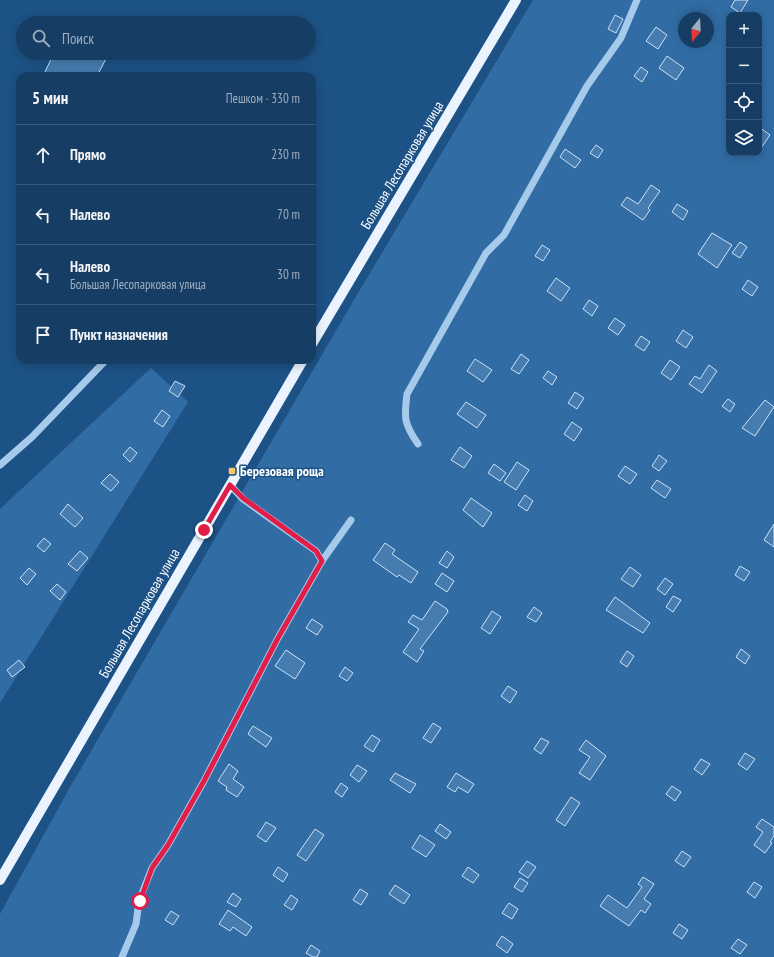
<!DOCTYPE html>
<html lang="ru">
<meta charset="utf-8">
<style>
:root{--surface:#163e64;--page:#23496d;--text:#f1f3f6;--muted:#9eaebf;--line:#355778}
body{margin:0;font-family:"PT Sans Narrow",sans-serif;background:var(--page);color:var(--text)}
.controls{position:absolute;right:12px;top:12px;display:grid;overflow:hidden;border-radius:8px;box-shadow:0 2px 10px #0003}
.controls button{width:36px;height:36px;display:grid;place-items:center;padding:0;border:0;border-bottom:1px solid var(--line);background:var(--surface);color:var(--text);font:20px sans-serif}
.compass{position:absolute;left:678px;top:12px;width:36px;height:36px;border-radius:50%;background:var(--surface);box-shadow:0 2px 10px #0003;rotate:198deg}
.stop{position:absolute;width:12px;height:12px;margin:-9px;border:3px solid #e11d48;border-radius:50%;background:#fff}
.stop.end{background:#e11d48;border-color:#fff;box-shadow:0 1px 4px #0008}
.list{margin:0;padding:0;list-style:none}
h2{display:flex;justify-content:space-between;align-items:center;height:52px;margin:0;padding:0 16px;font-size:17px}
h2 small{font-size:13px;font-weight:400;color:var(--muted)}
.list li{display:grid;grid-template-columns:26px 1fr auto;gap:12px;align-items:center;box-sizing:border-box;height:60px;padding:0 16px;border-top:1px solid var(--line)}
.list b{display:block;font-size:15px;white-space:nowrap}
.list p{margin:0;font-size:13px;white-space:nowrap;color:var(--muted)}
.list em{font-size:13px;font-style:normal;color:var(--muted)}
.icon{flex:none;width:22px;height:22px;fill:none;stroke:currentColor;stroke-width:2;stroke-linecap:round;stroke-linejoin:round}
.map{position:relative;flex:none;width:774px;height:957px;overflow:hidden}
.search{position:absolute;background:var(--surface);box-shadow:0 2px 10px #0003;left:16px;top:16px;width:300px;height:44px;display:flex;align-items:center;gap:10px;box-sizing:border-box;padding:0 14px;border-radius:22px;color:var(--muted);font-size:15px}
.panel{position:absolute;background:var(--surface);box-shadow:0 2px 10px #0003;left:16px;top:72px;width:300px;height:292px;border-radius:12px}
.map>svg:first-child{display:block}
.green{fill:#316ca4;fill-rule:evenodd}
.building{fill:#467caf;stroke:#cbe2f8}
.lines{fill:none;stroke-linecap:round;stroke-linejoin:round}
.minor{stroke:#a6caeb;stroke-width:7}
.major{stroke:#eaf3fe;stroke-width:10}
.route{stroke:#e11d48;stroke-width:5}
.poi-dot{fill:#fac565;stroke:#1d5286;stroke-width:1.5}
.labels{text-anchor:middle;stroke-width:3;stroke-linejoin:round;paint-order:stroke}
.street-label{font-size:14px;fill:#fff;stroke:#1d5286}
.poi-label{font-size:14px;font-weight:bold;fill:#fff;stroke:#1d5286;text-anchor:start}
</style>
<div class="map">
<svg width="774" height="957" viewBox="0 0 774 957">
<rect width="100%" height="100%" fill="#1d5286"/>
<!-- green -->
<g class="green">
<path d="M533 0H774V957H0V914L69 789 355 298ZM729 15H759V153H729ZM684 18H708V42H684Z"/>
<polygon points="151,368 188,402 0,703 0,509"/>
</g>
<!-- building -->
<g class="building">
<polygon points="735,0 748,0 740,13 731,7"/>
<polygon points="615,15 623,19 616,33 608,29"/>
<polygon points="656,27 667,35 658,49 646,41"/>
<polygon points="54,53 61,53 69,57 70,53 109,53 97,76 43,76"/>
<polygon points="667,56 684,68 676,80 659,68"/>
<polygon points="641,67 648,72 642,82 634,76"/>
<polygon points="759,127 770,135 759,151"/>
<polygon points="596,145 603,150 598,158 590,153"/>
<polygon points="565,149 581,160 575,168 560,157"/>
<polygon points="651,185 660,191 648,208 650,210 643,220 621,205 627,197 638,204"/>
<polygon points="677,204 688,211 683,220 672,212"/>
<polygon points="712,233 732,245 717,268 698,254"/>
<polygon points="740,242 747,247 740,258 732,253"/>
<polygon points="542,245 550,250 543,261 535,256"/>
<polygon points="556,278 570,288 561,301 547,291"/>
<polygon points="748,280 758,287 752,296 742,289"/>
<polygon points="589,300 598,306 592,316 583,309"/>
<polygon points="615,318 625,325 618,335 608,328"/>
<polygon points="683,330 693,337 686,348 676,341"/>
<polygon points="641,336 650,342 644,351 635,345"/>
<polygon points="521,354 529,360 519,374 511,369"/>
<polygon points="475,359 492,370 483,382 467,371"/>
<polygon points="670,360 680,367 671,380 661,373"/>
<polygon points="709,365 717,371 702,393 689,384 695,376 700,379"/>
<polygon points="548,371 557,377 552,385 543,378"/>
<polygon points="175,381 185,386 178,397 169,391"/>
<polygon points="575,392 584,398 577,409 568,403"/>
<polygon points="728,399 735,404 730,412 722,406"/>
<polygon points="765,400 774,407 755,436 742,428"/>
<polygon points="466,402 486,415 477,428 457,414"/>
<polygon points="162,410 170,416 163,427 154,421"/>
<polygon points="572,422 582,429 574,441 564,434"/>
<polygon points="130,447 137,453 130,462 123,455"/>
<polygon points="460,447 472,456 464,468 451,460"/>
<polygon points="659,455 667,461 659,471 652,466"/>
<polygon points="517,462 529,470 516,490 504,482"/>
<polygon points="494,464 506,473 500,481 488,473"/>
<polygon points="625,466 637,474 630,484 618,476"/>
<polygon points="110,474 119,482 111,491 101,483"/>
<polygon points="657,480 671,489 665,498 651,488"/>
<polygon points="525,495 533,501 527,511 518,505"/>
<polygon points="471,498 492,513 483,527 463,510"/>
<polygon points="68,504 83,518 75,527 60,514"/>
<polygon points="774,524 774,547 764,540"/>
<polygon points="44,538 51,544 44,552 37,546"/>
<polygon points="385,543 395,550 392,554 418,572 411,583 399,575 397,577 373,560"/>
<polygon points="80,551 88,558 77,571 68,564"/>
<polygon points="447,551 454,557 447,568 439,563"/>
<polygon points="740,566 750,572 744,581 735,575"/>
<polygon points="630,567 641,575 633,587 621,579"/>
<polygon points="29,568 36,574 27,585 20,578"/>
<polygon points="442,573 454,581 447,592 435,584"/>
<polygon points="665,578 673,584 665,595 657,589"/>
<polygon points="57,584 66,592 60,600 50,591"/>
<polygon points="673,596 681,600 673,612 666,607"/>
<polygon points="615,597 650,623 643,633 606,610"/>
<polygon points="435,601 447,609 448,612 420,649 424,651 417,662 403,652 419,629 408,622 413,615 422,620"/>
<polygon points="534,607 542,613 536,622 527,617"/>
<polygon points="492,611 501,617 490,634 481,628"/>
<polygon points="312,619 323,626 317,635 306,628"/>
<polygon points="741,649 750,656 745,664 736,657"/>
<polygon points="286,650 305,663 295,679 275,666"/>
<polygon points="627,651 634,656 627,667 620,662"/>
<polygon points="19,660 25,667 12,677 7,670"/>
<polygon points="345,667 353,673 347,681 339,676"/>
<polygon points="508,686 517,692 510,703 501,696"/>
<polygon points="433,723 441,728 431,743 423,738"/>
<polygon points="253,726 272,738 266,747 248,734"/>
<polygon points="372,735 380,740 373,752 364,746"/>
<polygon points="541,738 549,742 541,754 534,749"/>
<polygon points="586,740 606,756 590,780 579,773 590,757 579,750"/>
<polygon points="745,753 755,759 747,770 738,764"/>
<polygon points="701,759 710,764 702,775 694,769"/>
<polygon points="229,764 238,771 233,779 244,787 237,797 226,790 227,787 218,781"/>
<polygon points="357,765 367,771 359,782 350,775"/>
<polygon points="395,773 416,784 410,793 390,780"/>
<polygon points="456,773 474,784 468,793 458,787 455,792 447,787"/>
<polygon points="341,783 348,788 342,797 335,792"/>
<polygon points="672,786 681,792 675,801 666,794"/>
<polygon points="571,797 580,803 565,826 556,820"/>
<polygon points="762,819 774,827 774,836 770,842 772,843 765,853 754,845 763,832 756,827"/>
<polygon points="266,822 276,828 266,842 257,836"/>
<polygon points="440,824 451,832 446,839 435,831"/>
<polygon points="315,829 324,835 306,861 297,855"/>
<polygon points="420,835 435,845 426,857 412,848"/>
<polygon points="682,851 691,857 684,867 675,861"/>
<polygon points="527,861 536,867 528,878 519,872"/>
<polygon points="278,867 288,874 283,882 273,875"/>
<polygon points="468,867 479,875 473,883 462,876"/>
<polygon points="643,877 654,884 644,899 651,904 645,913 641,910 629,926 600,906 608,895 627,908 642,887 638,884"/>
<polygon points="520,878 528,883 522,892 514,887"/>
<polygon points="754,882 762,887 755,898 747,892"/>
<polygon points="395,885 410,895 404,904 389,894"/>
<polygon points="360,889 368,894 361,905 353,900"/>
<polygon points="233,893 241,899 236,907 227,902"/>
<polygon points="291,895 298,900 292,910 284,905"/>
<polygon points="509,903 518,909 512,919 502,913"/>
<polygon points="228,910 252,927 246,936 233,927 230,931 219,924"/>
<polygon points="171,911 179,916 173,925 165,920"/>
<polygon points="679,924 688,930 682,939 673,933"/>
<polygon points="502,936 513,944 507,953 496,945"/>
<polygon points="738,939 747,945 740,954 731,948"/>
<polygon points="311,945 320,951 317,957 313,957 306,953"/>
</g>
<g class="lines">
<!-- minor -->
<g class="minor">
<path d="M418 444C404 424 404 418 407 394L486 253 504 235 587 86 621 38 637 0"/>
<polyline points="0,465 32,437 106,360"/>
<polyline points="230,485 243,499 316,551 322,561"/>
<polyline points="122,957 136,924 139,901 152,868 168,845 204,781 278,638 322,561 351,520"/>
</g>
<!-- major -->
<g class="major">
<polyline points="312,344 516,0"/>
<polyline points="0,880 303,360"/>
</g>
</g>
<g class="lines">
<!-- route -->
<polyline class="route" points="140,901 152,868 168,845 204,781 278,638 322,561 316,551 243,498 230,485 204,530"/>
</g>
<!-- markers -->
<rect class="poi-dot" x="228" y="467" width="8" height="8" rx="2"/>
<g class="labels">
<!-- street labels -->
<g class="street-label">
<text transform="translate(402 165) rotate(-59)" y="5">Большая Лесопарковая улица</text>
<text transform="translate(139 613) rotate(-60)" y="5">Большая Лесопарковая улица</text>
</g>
<!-- poi labels -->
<g class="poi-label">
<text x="240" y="476">Березовая роща</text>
</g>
</g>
</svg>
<div class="controls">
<button>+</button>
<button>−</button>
<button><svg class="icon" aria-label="locate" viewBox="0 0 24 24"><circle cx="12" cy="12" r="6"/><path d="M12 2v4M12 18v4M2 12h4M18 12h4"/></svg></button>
<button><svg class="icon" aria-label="layers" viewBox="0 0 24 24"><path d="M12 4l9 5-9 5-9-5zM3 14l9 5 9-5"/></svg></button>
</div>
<svg class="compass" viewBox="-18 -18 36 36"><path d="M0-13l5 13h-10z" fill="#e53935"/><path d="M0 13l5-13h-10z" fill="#9eaebf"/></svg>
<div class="stop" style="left:140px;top:901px"></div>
<div class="stop end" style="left:204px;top:530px"></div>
<div class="search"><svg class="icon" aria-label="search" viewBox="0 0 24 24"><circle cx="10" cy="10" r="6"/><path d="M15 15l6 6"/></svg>Поиск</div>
<section class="panel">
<h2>5 мин<small>Пешком · 330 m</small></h2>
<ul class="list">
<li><svg class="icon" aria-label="ahead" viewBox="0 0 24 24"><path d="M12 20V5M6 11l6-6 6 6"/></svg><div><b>Прямо</b></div><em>230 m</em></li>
<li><svg class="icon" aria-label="left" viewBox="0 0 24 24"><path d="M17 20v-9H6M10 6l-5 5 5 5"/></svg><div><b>Налево</b></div><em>70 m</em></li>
<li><svg class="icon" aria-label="left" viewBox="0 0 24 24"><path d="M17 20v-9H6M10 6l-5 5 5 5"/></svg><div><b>Налево</b><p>Большая Лесопарковая улица</p></div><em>30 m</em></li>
<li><svg class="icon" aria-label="arrive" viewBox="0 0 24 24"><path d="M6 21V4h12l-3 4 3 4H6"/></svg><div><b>Пункт назначения</b></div></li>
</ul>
</section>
</div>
